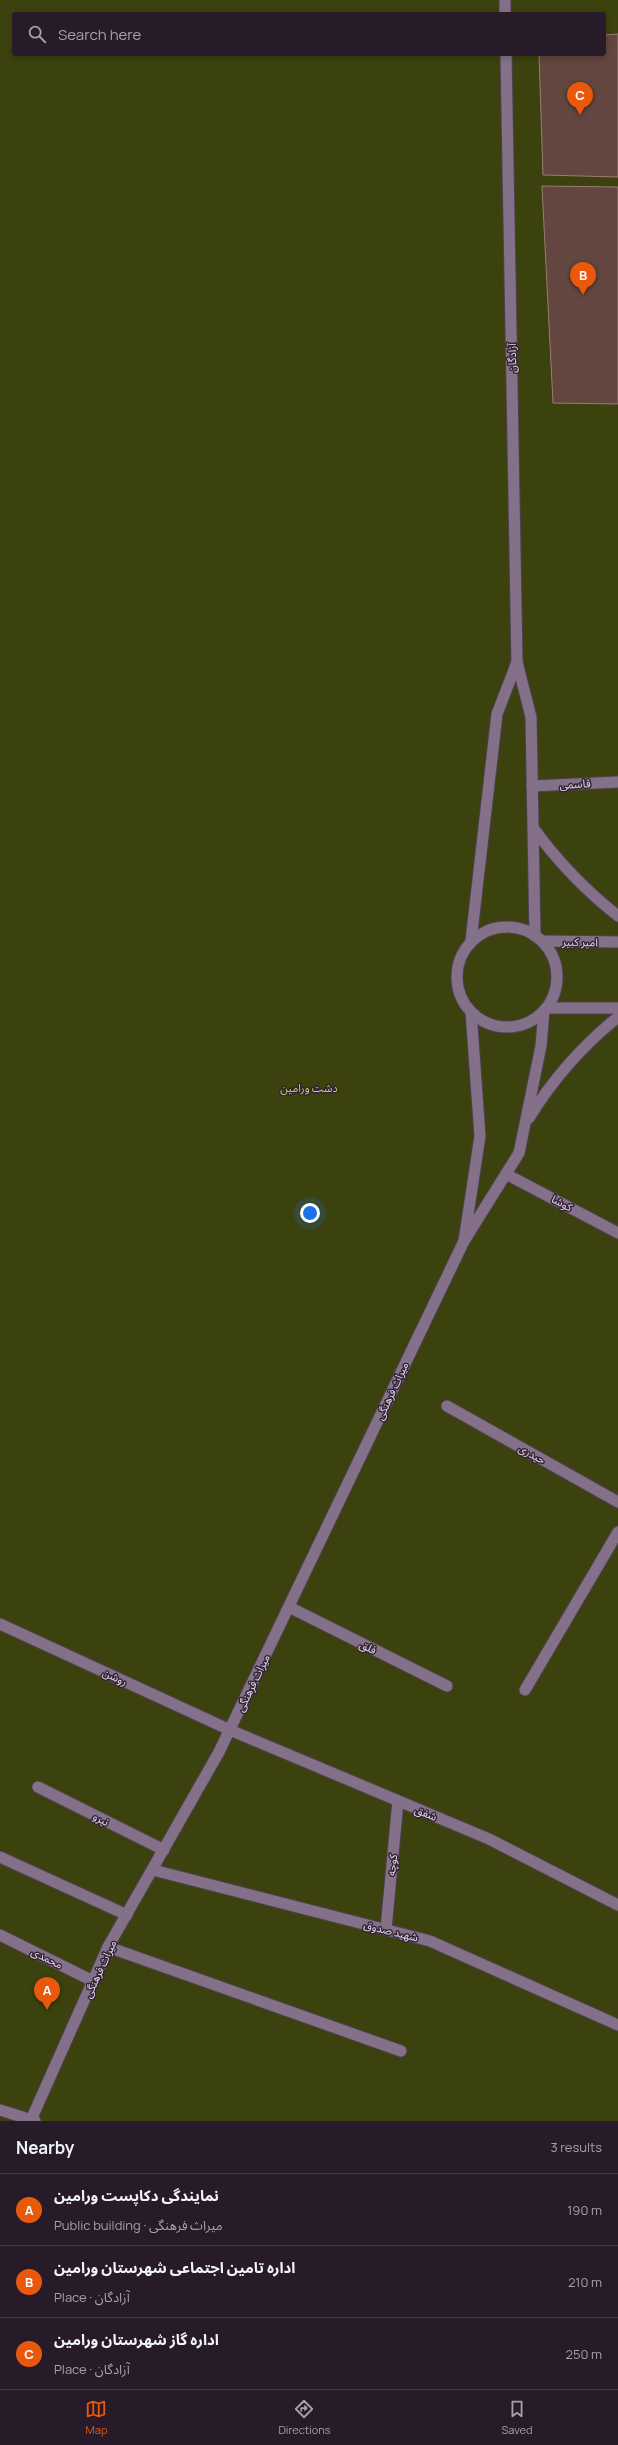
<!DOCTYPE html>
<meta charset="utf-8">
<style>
:root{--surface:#271b2a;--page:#2f2432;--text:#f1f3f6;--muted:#a4a1a8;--line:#433947;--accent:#ea580c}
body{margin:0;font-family:Manrope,"Noto Sans Arabic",sans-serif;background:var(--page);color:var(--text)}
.you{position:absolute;left:310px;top:1213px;width:14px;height:14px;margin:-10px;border:3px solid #fff;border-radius:50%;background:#1a73e8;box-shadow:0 0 0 6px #1a73e833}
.badge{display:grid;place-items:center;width:26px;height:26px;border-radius:50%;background:var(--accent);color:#fff;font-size:13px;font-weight:700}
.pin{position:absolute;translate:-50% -33px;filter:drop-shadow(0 1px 2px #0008)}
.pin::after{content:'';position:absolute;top:21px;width:14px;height:12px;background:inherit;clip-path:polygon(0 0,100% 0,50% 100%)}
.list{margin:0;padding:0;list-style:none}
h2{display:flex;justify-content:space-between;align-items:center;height:52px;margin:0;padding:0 16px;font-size:17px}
h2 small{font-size:13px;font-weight:400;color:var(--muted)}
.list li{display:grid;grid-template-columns:26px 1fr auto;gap:12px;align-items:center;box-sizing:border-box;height:72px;padding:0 16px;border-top:1px solid var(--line)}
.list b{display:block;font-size:15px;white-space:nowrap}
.list p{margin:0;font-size:13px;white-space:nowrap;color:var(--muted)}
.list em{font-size:13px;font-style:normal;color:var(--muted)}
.icon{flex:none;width:22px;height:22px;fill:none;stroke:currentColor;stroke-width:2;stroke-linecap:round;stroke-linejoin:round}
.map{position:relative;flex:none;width:618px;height:2121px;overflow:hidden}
.search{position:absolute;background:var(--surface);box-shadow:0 2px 6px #0003;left:12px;right:12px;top:12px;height:44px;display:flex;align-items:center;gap:10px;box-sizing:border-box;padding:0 14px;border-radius:4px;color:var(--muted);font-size:15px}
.sheet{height:268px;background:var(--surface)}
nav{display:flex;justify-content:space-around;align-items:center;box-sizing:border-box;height:56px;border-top:1px solid var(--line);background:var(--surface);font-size:11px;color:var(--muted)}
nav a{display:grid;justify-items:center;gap:2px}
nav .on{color:var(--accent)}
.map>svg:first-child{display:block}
.green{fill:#3c420d;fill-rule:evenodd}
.building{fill:#63463f;stroke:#9c7c74}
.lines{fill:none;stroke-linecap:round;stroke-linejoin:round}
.service-casing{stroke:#4f4153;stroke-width:13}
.minor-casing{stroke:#4f4153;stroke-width:13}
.tertiary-casing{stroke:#4f4153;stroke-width:13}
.secondary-casing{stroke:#4f4153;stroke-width:13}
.service{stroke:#847189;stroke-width:11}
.minor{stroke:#847189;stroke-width:11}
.tertiary{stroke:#847189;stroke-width:11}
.secondary{stroke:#847189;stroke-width:11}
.labels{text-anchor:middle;stroke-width:3;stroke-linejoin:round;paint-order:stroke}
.street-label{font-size:11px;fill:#e4d9e7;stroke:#342438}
.park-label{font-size:11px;fill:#c7d756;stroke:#342438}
</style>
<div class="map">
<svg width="618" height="2121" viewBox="0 0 618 2121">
<rect width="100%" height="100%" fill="#342438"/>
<!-- green -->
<path class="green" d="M0 0H618V2121H0ZM14 14H604V54H14Z"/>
<!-- building -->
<g class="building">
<polygon points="618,34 618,177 543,175 539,54 604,54 604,35"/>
<polygon points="542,186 618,187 618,404 553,403"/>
</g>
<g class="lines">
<!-- service casing -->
<g class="service-casing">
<polyline id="service" points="108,1947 401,2051"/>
</g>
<!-- minor casing -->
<g class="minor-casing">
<g id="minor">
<polyline points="532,786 618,782"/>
<polyline points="506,1174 618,1233"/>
<polyline points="447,1406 618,1502"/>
<polyline points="289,1607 447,1686"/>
<polyline points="0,1624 230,1730 489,1839 618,1905"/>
<polyline points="525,1690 618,1532"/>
<polyline points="38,1787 164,1850"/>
<polyline points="0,1857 127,1915"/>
<polyline points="153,1870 430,1941 618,2025"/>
<polyline points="386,1929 398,1801"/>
<polyline points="0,1935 93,1981"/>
</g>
</g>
<!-- tertiary casing -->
<g class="tertiary-casing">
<g id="tertiary">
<polyline points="542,941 618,942"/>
<polyline points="547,1008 618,1008"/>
</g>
</g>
<!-- secondary casing -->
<g class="secondary-casing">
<g id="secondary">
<polyline points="505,0 505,14"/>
<polyline points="506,54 517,662 531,717 535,936"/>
<path d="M534 829C559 863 585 890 618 916"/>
<circle cx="507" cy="977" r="50"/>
<polyline points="471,941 497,714 517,662"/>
<polyline points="471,1012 480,1136 464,1241 519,1153 541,1046 544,1011"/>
<path d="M529 1118C553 1079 582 1046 618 1017"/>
<polyline points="0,2110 35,2121"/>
<polyline points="31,2120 108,1947 219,1752 464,1241"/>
</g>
</g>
<!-- service -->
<use href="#service" class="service"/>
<!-- minor -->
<use href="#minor" class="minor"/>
<!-- tertiary -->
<use href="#tertiary" class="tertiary"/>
<!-- secondary -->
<use href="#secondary" class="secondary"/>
</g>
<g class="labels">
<!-- street labels -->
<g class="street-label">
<text transform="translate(512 358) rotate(-91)" y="4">آزادگان</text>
<text transform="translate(575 784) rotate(-3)" y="4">قاسمی</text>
<text transform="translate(580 942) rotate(1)" y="4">امیر کبیر</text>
<text transform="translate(562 1203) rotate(28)" y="4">کوشا</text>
<text transform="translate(392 1391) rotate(-65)" y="4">میراث فرهنگی</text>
<text transform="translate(532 1454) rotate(29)" y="4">حیدری</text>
<text transform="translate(368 1647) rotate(27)" y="4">فلق</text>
<text transform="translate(115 1677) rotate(25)" y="4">روشن</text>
<text transform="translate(253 1683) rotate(-64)" y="4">میراث فرهنگی</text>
<text transform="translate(426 1813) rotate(23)" y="4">شفق</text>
<text transform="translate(101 1819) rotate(27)" y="4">نیرو</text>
<text transform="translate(392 1865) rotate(-84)" y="4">کوچه</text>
<text transform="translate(391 1931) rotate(14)" y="4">شهید صدوق</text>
<text transform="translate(47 1958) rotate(26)" y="4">محمدی</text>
<text transform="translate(100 1969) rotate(-65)" y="4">میراث فرهنگی</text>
</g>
<!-- park labels -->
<g class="park-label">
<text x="309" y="1092">دشت ورامین</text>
</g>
</g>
</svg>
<div class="you"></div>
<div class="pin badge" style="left:47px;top:2010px">A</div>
<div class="pin badge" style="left:583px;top:295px">B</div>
<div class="pin badge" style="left:580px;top:115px">C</div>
<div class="search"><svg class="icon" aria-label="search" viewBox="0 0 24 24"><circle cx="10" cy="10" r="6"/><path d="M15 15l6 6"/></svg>Search here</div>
</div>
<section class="sheet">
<h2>Nearby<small>3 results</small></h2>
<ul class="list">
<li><span class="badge">A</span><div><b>نمایندگی دکاپست ورامین</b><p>Public building · میراث فرهنگی</p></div><em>190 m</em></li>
<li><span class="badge">B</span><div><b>اداره تامین اجتماعی شهرستان ورامین</b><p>Place · آزادگان</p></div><em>210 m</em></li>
<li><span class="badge">C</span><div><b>اداره گاز شهرستان ورامین</b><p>Place · آزادگان</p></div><em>250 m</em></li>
</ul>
</section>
<nav>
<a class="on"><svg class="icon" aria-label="map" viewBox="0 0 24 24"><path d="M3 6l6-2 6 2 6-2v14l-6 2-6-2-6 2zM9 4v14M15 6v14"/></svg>Map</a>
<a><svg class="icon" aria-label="directions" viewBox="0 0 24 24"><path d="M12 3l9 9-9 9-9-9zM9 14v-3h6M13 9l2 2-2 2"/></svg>Directions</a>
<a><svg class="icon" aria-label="saved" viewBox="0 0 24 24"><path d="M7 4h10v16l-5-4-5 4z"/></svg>Saved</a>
</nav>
